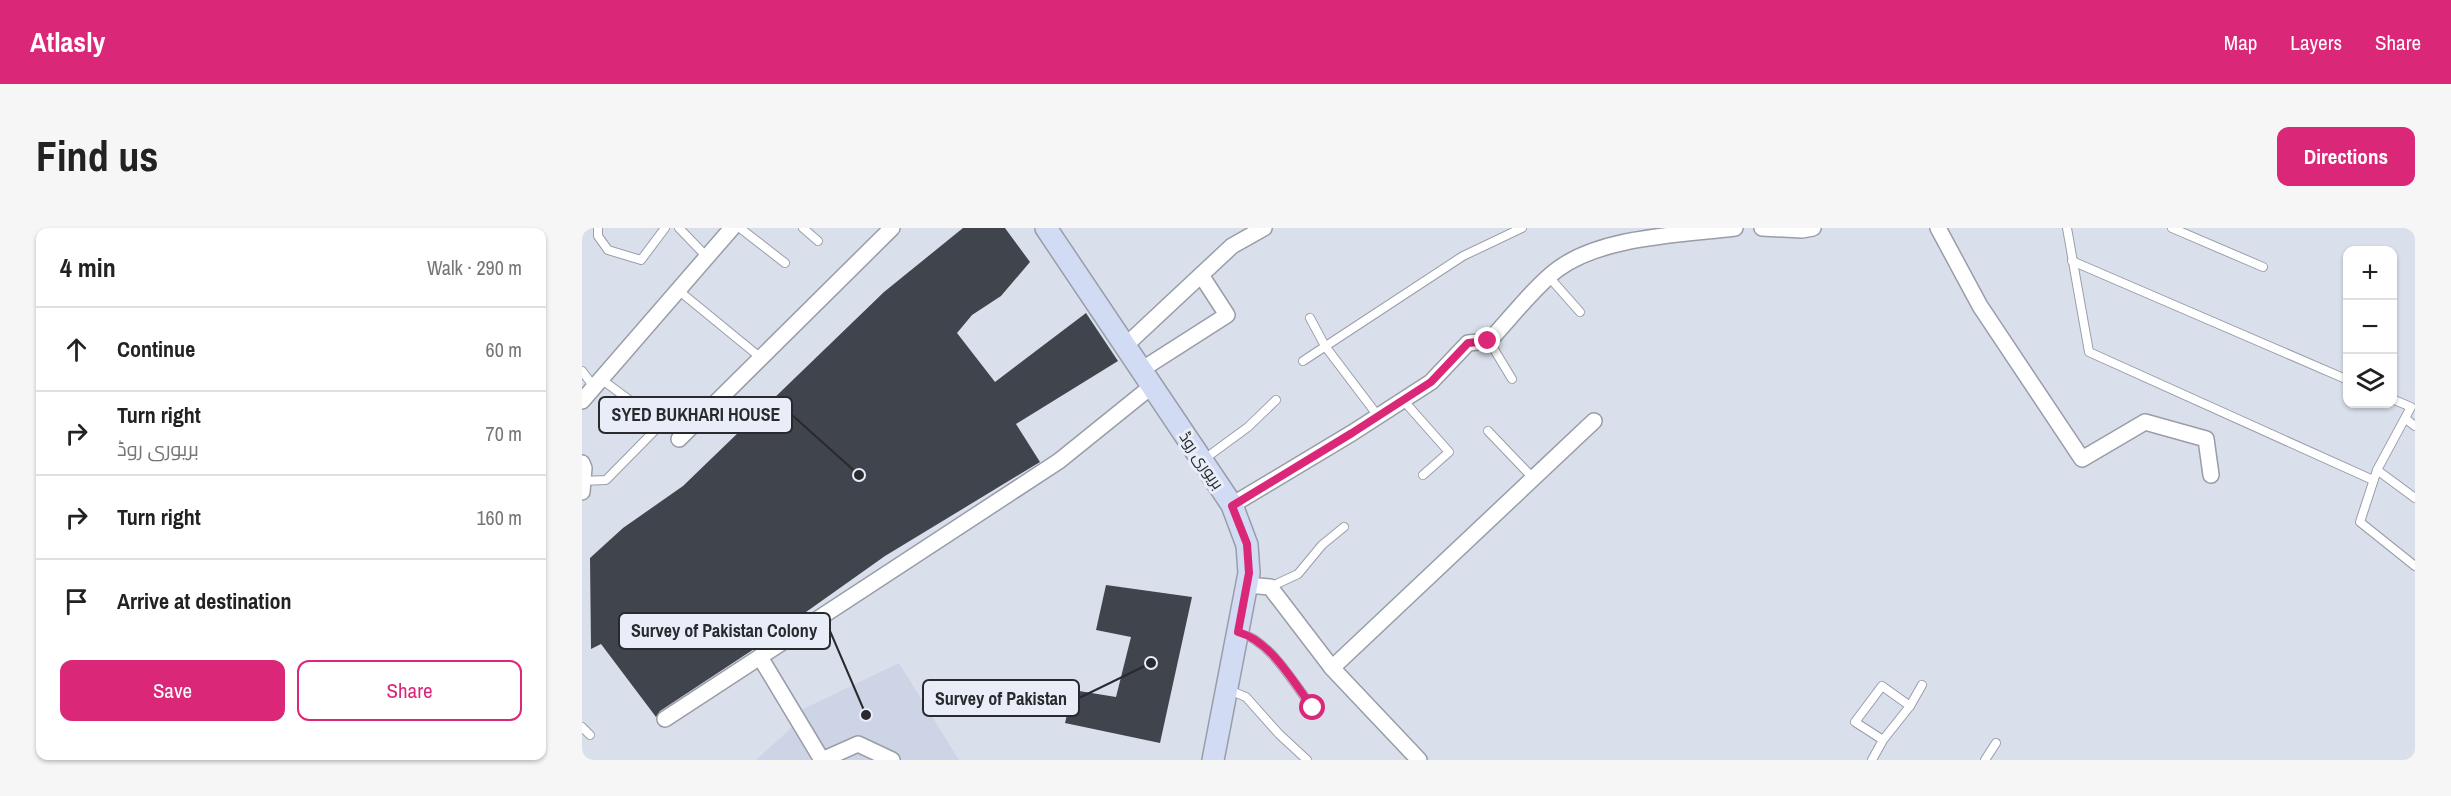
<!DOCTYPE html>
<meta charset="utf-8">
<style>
:root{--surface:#fff;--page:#f6f6f6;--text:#222;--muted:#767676;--line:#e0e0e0;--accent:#db2777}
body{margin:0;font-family:"Archivo Narrow",Cairo,sans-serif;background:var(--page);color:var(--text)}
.controls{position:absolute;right:18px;top:18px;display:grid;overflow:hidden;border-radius:12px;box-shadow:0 2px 4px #0004}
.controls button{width:54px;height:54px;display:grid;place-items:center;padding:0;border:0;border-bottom:2px solid var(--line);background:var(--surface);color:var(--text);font:30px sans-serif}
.stop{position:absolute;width:18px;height:18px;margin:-14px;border:4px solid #db2777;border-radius:50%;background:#fff}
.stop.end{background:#db2777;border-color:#fff;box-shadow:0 2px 6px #0008}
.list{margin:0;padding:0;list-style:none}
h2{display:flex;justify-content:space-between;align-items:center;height:78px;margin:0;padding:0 24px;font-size:26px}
h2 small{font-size:20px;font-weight:400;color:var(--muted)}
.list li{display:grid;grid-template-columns:39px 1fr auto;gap:18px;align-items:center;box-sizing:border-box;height:84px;padding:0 24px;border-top:2px solid var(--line)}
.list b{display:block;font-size:22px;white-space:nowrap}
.list p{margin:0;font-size:20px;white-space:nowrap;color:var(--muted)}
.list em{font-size:20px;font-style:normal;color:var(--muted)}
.actions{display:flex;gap:12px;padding:18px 24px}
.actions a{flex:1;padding:14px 0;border:2px solid var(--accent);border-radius:12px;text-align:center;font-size:21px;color:var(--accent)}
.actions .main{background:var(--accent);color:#fff}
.icon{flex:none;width:33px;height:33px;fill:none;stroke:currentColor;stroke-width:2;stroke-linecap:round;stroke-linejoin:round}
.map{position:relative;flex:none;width:1833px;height:532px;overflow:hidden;border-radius:12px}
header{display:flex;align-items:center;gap:36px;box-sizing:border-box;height:84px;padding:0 30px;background:var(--accent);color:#fff}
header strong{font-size:28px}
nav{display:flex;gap:33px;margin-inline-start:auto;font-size:21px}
.intro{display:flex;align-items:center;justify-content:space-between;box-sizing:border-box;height:144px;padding:0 36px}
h1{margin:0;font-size:42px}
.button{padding:15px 27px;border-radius:12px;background:var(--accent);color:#fff;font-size:21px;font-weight:700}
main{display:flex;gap:36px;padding:0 36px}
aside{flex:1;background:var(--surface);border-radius:12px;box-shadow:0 2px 4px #0004}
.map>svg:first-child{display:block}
.built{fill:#ccd4e5}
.building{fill:#40444d}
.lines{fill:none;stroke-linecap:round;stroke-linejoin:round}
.service-casing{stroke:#999da8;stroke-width:10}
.minor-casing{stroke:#999da8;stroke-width:18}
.secondary-casing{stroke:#999da8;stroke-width:24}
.service{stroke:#fff;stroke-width:8}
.minor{stroke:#fff;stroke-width:15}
.secondary{stroke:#d1dbf4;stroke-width:21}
.route{stroke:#db2777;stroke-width:8}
.labels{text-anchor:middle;stroke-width:6;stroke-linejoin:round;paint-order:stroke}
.street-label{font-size:16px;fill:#282a2e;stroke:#e8edf8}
.leader{fill:none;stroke:#282a2e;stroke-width:2}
.callout-dot{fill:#282a2e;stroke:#e8edf8;stroke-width:2}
.callout{fill:#e8edf8;stroke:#282a2e;stroke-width:2}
.callout-label{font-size:18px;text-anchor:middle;font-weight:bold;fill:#282a2e}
</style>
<header>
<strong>Atlasly</strong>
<nav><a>Map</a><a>Layers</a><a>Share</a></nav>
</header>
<div class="intro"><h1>Find us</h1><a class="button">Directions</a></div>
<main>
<aside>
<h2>4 min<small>Walk · 290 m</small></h2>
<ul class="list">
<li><svg class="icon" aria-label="ahead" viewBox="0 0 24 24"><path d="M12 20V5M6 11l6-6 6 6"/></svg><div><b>Continue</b></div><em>60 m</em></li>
<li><svg class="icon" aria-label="right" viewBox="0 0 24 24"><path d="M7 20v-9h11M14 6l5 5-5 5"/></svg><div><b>Turn right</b><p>بریوری روڈ</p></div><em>70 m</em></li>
<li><svg class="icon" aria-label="right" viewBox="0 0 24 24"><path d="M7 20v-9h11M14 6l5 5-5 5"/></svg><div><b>Turn right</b></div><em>160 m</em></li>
<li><svg class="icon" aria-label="arrive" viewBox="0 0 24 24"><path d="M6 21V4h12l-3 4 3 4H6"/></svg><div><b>Arrive at destination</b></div></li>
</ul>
<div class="actions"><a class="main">Save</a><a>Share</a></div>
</aside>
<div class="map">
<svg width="1833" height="532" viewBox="0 0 1833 532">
<rect width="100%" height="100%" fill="#dae0eb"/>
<!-- built -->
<polygon class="built" points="317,435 377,532 174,532 219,491 219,482"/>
<!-- building -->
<g class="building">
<polygon points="381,0 423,0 448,34 419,68 390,87 375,105 413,154 504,85 536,133 434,196 458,234 303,328 169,423 78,483 74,489 19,416 9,421 8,330 41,300 101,258 302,64"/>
<polygon points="524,357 610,369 578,515 483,495 491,462 534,469 549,409 514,402"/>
</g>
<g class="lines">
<!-- service casing -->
<g class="service-casing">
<g id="service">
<polyline points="16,0 16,8 26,22 59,32 83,0"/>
<polyline points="97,0 125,29"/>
<polyline points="158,0 203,35"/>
<polyline points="221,0 236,13"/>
<polyline points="1485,0 1507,124 1791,252"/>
<polyline points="1590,0 1681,39"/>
<polyline points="1490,33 1766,152"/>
<polyline points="967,49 998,84"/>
<polyline points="96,62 179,130"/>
<polyline points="728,90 743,118 796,188"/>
<polyline points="907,113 930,151"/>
<polyline points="721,133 881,28 940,0"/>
<polyline points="0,143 12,159"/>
<polyline points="19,151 54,177"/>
<polyline points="1810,171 1829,179 1795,242 1778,294 1833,338"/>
<polyline points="821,172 867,224 841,247"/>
<polyline points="1824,191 1833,198"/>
<polyline points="906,203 951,250"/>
<polyline points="621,232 666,199 694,172"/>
<polyline points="1795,242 1833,270"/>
<polyline points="0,253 24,252 87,188 104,204"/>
<polyline points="688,359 716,346 740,317 762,299"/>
<path d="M656 404C689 413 711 455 731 480"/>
<polyline points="647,462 664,469 697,506 725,532"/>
<polyline points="1328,478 1340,457"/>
<polyline points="0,499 8,507"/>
<polyline points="1290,532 1301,512 1328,478 1300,458 1273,494 1301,512"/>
<polyline points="1403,532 1414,515"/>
</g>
</g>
<!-- minor casing -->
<g class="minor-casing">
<g id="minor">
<polyline points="1180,0 1220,2 1231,0"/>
<polyline points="1356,0 1398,78 1500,231 1563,194 1624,211 1629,247"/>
<polyline points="543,118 650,18 682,0"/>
<polyline points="559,142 645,87 619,47"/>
<polyline points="0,173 150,0"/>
<polyline points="97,211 310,0"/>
<polyline points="0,235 2,240 0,264"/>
<path d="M650 277 770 205 849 154 886 115 907 113C927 92 953 58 976 41 1021 8 1099 7 1153 0"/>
<polyline points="665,357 688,359 750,440 837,532"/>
<polyline points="178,429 240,532"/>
<polyline points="750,440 1012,193"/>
<polyline points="83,491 477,233 570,158"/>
<polyline points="240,532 276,516 310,532"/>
</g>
</g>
<!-- secondary casing -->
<g class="secondary-casing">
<polyline id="secondary" points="464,0 650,277 665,317 667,345 631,532"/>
</g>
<!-- service -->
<use href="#service" class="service"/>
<!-- minor -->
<use href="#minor" class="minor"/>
<!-- secondary -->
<use href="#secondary" class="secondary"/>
</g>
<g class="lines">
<!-- route -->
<path class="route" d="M731 480C711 454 689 413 656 404L667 345 665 316 650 278 770 205 849 154 886 115 906 113"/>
</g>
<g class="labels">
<!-- street labels -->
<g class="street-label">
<text transform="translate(620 232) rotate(56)" y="6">بریوری روڈ</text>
</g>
</g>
<!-- callouts -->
<path class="leader" d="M277 247L210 187M284 487L248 403M569 435L497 470"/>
<g class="callout-dot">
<circle cx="277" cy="247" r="6"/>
<circle cx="284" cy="487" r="6"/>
<circle cx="569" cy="435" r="6"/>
</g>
<g class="callout">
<rect x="17" y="169" width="193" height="36" rx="6"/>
<rect x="37" y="385" width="211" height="36" rx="6"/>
<rect x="341" y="452" width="156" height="36" rx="6"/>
</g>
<g class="callout-label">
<text x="114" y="193">SYED BUKHARI HOUSE</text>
<text x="142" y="409">Survey of Pakistan Colony</text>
<text x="419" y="477">Survey of Pakistan</text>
</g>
</svg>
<div class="controls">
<button>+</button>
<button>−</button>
<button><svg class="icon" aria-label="layers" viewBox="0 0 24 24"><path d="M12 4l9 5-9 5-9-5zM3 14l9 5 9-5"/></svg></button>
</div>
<div class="stop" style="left:731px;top:480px"></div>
<div class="stop end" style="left:906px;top:113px"></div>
</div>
</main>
